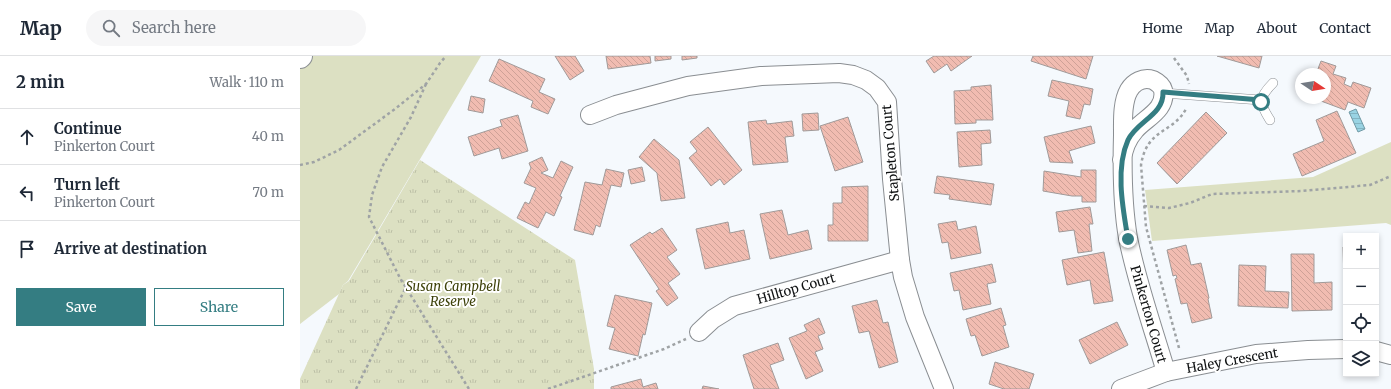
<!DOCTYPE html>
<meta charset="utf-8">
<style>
:root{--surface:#fff;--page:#f6f6f7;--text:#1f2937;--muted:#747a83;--line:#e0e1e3;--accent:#347d82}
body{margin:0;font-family:Merriweather,serif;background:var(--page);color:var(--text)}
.controls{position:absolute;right:12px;bottom:12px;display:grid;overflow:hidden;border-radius:0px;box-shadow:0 2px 6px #0003}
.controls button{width:36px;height:36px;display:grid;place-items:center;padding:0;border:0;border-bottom:1px solid var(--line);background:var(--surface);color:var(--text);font:20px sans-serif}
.compass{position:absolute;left:995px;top:12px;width:36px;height:36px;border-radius:50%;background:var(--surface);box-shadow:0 2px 6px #0003;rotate:102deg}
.stop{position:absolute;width:12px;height:12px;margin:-9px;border:3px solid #347d82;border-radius:50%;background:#fff}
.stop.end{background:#347d82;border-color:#fff;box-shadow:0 1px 4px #0008}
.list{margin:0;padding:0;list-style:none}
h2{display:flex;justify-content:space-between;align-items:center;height:52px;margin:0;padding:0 16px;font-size:17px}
h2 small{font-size:13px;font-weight:400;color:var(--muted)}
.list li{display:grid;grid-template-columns:26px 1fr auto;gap:12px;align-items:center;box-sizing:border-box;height:56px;padding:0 16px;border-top:1px solid var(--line)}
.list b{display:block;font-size:15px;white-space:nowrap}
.list p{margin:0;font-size:13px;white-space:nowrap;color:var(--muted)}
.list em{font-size:13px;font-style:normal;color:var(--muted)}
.actions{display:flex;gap:8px;padding:12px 16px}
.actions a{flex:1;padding:9px 0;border:1px solid var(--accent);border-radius:0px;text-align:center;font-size:14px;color:var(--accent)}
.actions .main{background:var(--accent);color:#fff}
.icon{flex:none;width:22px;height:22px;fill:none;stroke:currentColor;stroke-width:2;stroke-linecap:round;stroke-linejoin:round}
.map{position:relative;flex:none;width:1091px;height:333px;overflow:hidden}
header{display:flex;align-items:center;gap:24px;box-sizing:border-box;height:56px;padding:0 20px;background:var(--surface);border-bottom:1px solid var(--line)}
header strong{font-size:19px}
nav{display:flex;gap:22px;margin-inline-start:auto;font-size:14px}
.search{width:280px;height:36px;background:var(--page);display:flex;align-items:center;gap:10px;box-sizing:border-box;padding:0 14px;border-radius:22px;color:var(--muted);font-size:15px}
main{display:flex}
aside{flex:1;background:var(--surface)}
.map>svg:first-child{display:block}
.grass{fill:#dce0c2}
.park{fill:url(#park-tufts)}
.water{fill:url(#water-rules);stroke:#7099a5}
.building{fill:url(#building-back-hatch);stroke:#a09a99}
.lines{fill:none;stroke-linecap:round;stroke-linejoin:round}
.service-casing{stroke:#8a8e92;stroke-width:10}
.minor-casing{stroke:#8a8e92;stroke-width:20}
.secondary-casing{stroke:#8a8e92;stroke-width:24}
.path{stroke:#9fa3a5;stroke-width:2.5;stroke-dasharray:3 3;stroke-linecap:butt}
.service{stroke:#fff;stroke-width:9}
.minor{stroke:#fff;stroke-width:18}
.secondary{stroke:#fff;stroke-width:22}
.route{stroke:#347d82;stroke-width:5}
.labels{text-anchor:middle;stroke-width:4;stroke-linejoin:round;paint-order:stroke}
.street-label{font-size:13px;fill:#101213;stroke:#fff}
.park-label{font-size:13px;font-style:italic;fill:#3d4109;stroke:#fff}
</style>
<header>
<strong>Map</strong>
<div class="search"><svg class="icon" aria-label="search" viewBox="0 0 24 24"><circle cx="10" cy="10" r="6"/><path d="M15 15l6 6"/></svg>Search here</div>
<nav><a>Home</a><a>Map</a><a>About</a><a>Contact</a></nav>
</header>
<main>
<aside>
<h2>2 min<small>Walk · 110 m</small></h2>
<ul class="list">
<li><svg class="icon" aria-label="ahead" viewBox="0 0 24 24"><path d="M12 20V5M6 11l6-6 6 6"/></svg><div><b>Continue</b><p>Pinkerton Court</p></div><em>40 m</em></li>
<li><svg class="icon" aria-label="left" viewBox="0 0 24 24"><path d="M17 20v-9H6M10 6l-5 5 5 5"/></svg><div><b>Turn left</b><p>Pinkerton Court</p></div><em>70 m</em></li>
<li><svg class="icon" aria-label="arrive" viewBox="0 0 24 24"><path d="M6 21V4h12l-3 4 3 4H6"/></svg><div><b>Arrive at destination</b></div></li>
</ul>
<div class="actions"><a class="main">Save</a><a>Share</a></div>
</aside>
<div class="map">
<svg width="1091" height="333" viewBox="0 0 1091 333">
<defs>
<pattern id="park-tufts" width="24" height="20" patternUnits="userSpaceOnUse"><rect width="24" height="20" fill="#dce0c2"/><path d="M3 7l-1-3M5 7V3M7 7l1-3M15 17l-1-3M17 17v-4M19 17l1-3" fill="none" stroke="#bcbfa6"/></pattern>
<pattern id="water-rules" width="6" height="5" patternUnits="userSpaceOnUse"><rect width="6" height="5" fill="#99d3e3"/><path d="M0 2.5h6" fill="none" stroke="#83b4c2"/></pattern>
<pattern id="building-back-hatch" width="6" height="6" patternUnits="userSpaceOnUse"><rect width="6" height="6" fill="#f1bcb1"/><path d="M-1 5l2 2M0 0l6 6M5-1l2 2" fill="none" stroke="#cea197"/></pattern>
</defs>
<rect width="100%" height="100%" fill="#f5f9fd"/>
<!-- grass -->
<g class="grass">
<polygon points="0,0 181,0 48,225 43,229 39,238 0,268"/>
<polygon points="1091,86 1091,169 1086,167 852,185 845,134 1013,121"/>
</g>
<!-- park -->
<polygon class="park" points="120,104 275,204 294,313 294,333 0,333 0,323 43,229 49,225"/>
<!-- water -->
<polygon class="water" points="1056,53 1065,73 1058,76 1049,56"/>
<!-- building -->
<g class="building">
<polygon points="255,0 275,0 284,15 270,24"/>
<polygon points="306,0 350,0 351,7 308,13"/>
<polygon points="355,0 371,0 371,3 355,5"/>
<polygon points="382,0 397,0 397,2 382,4"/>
<polygon points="634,0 672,0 651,15 647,8 634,17 626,5"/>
<polygon points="733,0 793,0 786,23 731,5"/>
<polygon points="917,0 962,0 959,12"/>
<polygon points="199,3 245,23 239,36 255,43 248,58 231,51 233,45 189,25"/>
<polygon points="1021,5 1036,10 1033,18 1046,22 1044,28 1051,31 1053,26 1071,32 1064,52 1048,46 1045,54 1021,45 1022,42 1025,42 1025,33 1028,24 1025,23 1025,18 1016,18"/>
<polygon points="752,24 793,33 790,49 784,48 780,63 766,60 769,45 748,40"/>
<polygon points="691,29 693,64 676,64 676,67 655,68 654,35 671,34 671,31"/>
<polygon points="171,40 185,43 183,57 168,54"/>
<polygon points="1037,55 1056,97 1002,120 993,98 1024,85 1016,64"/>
<polygon points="906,56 927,77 877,128 857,107"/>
<polygon points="518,57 519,74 503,75 502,58"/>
<polygon points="218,59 228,95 202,103 199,92 174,100 168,81 202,70 200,64"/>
<polygon points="548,61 563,106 535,115 520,70"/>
<polygon points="466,64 467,68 492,65 494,80 485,81 488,106 453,109 448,66"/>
<polygon points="791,70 795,87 769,95 773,107 750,106 744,81"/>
<polygon points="408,71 442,114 424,129 420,123 411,130 389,102 397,95 390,86"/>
<polygon points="690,74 691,87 681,88 682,109 659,111 657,76"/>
<polygon points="354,83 379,104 385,142 361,145 357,117 339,101"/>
<polygon points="242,101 248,114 241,117 253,122 261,105 273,111 260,140 262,141 254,160 246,156 238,172 217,162 225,146 229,148 236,132 224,127 231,112 229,107"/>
<polygon points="342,111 345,125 331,128 328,114"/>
<polygon points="306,113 324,117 321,131 311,129 300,171 296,169 293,179 274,174 285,126 302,129"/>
<polygon points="781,114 796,114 796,146 782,146 782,140 772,140 743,135 744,115 781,121"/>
<polygon points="637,120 694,128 691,149 649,143 650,139 634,137"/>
<polygon points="568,130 568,185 528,185 528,169 533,169 533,147 542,147 542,131"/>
<polygon points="790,151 793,168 789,168 792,195 778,197 774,174 759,176 756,156"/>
<polygon points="482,154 488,179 508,174 512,193 470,203 460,158"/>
<polygon points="656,165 658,174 676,170 681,197 651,203 648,186 642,187 638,168"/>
<polygon points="428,166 430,177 444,174 450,203 405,213 396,173"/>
<polygon points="362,172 377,194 367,201 380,218 368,227 378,242 367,250 356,235 359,233 330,189 350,176 352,178"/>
<polygon points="886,189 891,209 901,207 909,242 908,243 912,262 892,267 887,247 881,248 875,223 877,222 876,219 873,220 867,194"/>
<polygon points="1046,190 1046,258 1045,258 1043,191"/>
<polygon points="804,196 813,245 794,248 790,224 767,229 762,204"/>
<polygon points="991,198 1014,198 1014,227 1032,226 1032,254 992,255"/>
<polygon points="692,208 696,226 687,228 691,248 663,254 659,234 654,235 650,217"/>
<polygon points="939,209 966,210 965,235 989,236 988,252 938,250"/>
<polygon points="315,239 352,247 345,279 343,278 338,300 309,293 315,272 307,270"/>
<polygon points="577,244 583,267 588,266 598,306 579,312 569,275 559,277 552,250"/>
<polygon points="701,252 706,269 703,270 709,291 682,300 675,279 671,280 666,263"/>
<polygon points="519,262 525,277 518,280 523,293 515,296 523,315 506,323 489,282 507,275 504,269"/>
<polygon points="817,266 828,289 790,308 779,284"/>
<polygon points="478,287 484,304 470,309 479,333 454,333 443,299"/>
<polygon points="695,306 734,318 729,333 704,333 689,328"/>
<polygon points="341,323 343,331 356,327 358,333 311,333 311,331"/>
<polygon points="403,330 419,333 402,333"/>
</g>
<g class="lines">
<!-- service casing -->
<g class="service-casing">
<g id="service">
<polyline points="863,37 961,44"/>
<path d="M970 64C959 47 958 42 973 27"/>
</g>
</g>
<!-- minor casing -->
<g class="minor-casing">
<g id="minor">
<polyline points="290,59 316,49 388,30 461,20 539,17 553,19 566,24 577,32 587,46 592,123 600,204 603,221 615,261 644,333"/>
<path d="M822 104C823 94 828 82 835 74 845 62 867 54 863 34 862 30 857 26 853 24 843 21 834 26 829 34 822 46 823 65 823 79 822 114 822 147 828 182 837 227 853 272 866 316"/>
<polyline points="399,276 413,263 434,250 600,204"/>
<polyline points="1076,295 1091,299"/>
<polyline points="821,333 866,316 956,298 1008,294 1046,293"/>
</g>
</g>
<!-- secondary casing -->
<g class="secondary-casing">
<polyline id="secondary" points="0,1 1,0"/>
</g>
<!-- path -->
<g class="path">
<polyline points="874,2 887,20 889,28"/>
<polyline points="126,28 111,61 82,111 72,139 69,161 100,222 169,333"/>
<polyline points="0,109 14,106 39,94 95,53 126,28 140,7 146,0"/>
<polyline points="844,150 869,152 890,147 912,138 1002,135 1070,129 1091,120"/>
<path d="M879 292 846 171 841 109C847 71 874 78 887 51"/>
<polyline points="56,333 106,231"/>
<polyline points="248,333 364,293 386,283"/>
</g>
<!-- service -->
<use href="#service" class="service"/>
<!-- minor -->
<use href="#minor" class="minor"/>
<!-- secondary -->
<use href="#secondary" class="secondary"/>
</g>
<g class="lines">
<!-- route -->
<path class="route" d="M828 183C823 153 815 113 828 84 837 65 864 59 863 36L961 44V46"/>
</g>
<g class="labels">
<!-- street labels -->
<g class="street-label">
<text transform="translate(590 97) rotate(-95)" y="5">Stapleton Court</text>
<text transform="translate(496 232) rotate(-16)" y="5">Hilltop Court</text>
<text transform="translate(849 258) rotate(74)" y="5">Pinkerton Court</text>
<text transform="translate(932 304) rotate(-10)" y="5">Haley Crescent</text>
</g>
<!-- park labels -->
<g class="park-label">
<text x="153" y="235">Susan Campbell<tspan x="153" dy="15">Reserve</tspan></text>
</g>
</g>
</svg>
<div class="controls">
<button>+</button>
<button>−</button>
<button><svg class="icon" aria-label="locate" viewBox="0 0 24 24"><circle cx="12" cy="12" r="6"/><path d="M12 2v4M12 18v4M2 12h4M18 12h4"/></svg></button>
<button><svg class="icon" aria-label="layers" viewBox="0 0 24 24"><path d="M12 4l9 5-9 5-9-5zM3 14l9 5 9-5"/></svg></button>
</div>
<svg class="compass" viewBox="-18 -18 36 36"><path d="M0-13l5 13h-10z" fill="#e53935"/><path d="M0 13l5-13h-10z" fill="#747a83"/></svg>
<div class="stop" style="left:961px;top:46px"></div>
<div class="stop end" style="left:828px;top:183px"></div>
</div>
</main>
